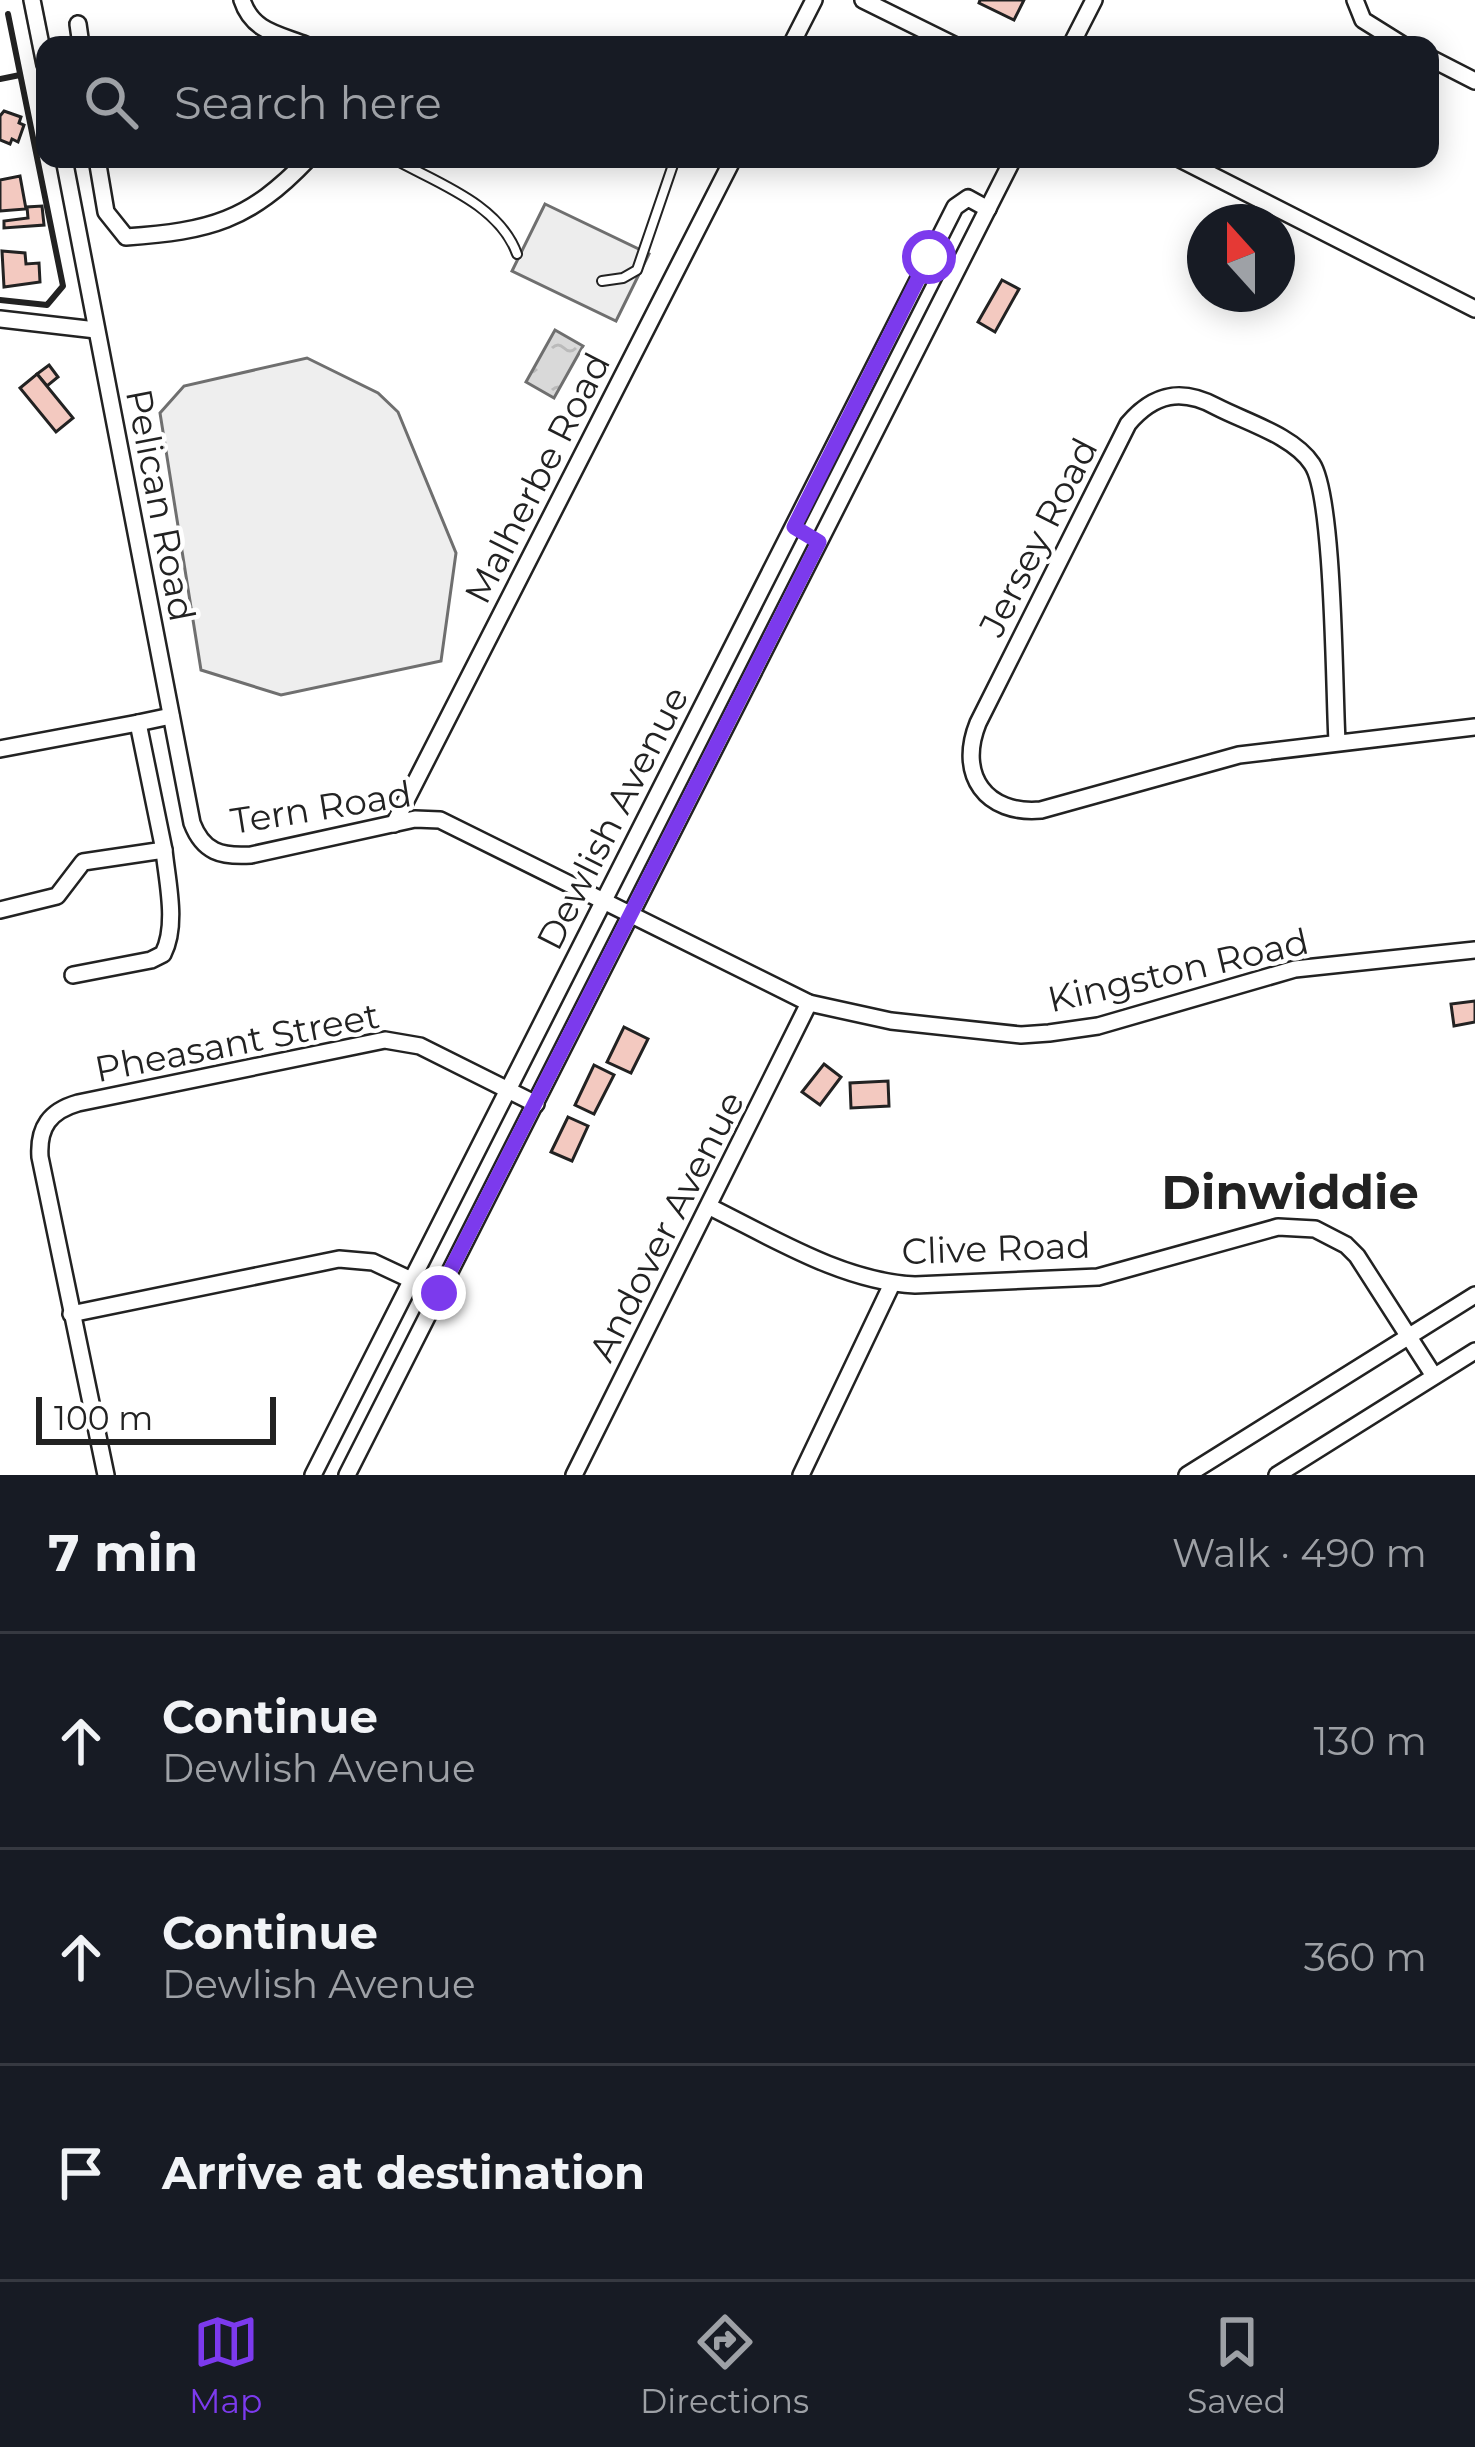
<!DOCTYPE html>
<meta charset="utf-8">
<style>
:root{--surface:#171b24;--page:#242831;--text:#f1f3f6;--muted:#9ea1a6;--line:#363941;--accent:#7c3aed}
body{margin:0;font-family:Montserrat,sans-serif;background:var(--page);color:var(--text)}
.compass{position:absolute;left:1187px;top:204px;width:108px;height:108px;border-radius:50%;background:var(--surface);box-shadow:0 6px 30px #0003;rotate:339deg}
.scale{position:absolute;left:36px;bottom:30px;width:240px;box-sizing:border-box;padding-left:12px;border:6px solid #222;border-top:0;font-size:33px;line-height:42px;white-space:nowrap;color:#222;-webkit-text-stroke:9px #fff;paint-order:stroke}
.stop{position:absolute;width:36px;height:36px;margin:-27px;border:9px solid #7c3aed;border-radius:50%;background:#fff}
.stop.end{background:#7c3aed;border-color:#fff;box-shadow:0 3px 12px #0008}
.list{margin:0;padding:0;list-style:none}
h2{display:flex;justify-content:space-between;align-items:center;height:156px;margin:0;padding:0 48px;font-size:51px}
h2 small{font-size:39px;font-weight:400;color:var(--muted)}
.list li{display:grid;grid-template-columns:78px 1fr auto;gap:36px;align-items:center;box-sizing:border-box;height:216px;padding:0 48px;border-top:3px solid var(--line)}
.list b{display:block;font-size:45px;white-space:nowrap}
.list p{margin:0;font-size:39px;white-space:nowrap;color:var(--muted)}
.list em{font-size:39px;font-style:normal;color:var(--muted)}
.icon{flex:none;width:66px;height:66px;fill:none;stroke:currentColor;stroke-width:2;stroke-linecap:round;stroke-linejoin:round}
.map{position:relative;flex:none;width:1475px;height:1475px;overflow:hidden}
.search{position:absolute;background:var(--surface);box-shadow:0 6px 30px #0003;left:36px;right:36px;top:36px;height:132px;display:flex;align-items:center;gap:30px;box-sizing:border-box;padding:0 42px;border-radius:24px;color:var(--muted);font-size:45px}
.sheet{height:804px;background:var(--surface)}
nav{display:flex;justify-content:space-around;align-items:center;box-sizing:border-box;height:168px;border-top:3px solid var(--line);background:var(--surface);font-size:33px;color:var(--muted)}
nav a{display:grid;justify-items:center;gap:6px}
nav .on{color:var(--accent)}
.map>svg:first-child{display:block}
.garden{fill:#eee;stroke:#6f6f6f;stroke-width:3}
.parking{fill:#ededed;stroke:#6f6f6f;stroke-width:3}
.water{fill:url(#water-ripples);stroke:#6f6f6f;stroke-width:3}
.building{fill:#f3c9c0;stroke:#222;stroke-width:3}
.lines{fill:none;stroke-linecap:round;stroke-linejoin:round}
.lane-casing{stroke:#222;stroke-width:12}
.street-casing{stroke:#222;stroke-width:20}
.lane{stroke:#fff;stroke-width:8}
.street{stroke:#fff;stroke-width:15}
.wall{stroke:#222;stroke-width:6}
.route{stroke:#7c3aed;stroke-width:15}
.labels{text-anchor:middle;stroke-width:9;stroke-linejoin:round;paint-order:stroke}
.street-label{font-size:36px;fill:#222;stroke:#fff}
.district-label{font-size:48px;font-weight:bold;fill:#222;stroke:#fff}
</style>
<div class="map">
<svg width="1475" height="1475" viewBox="0 0 1475 1475">
<defs>
<pattern id="water-ripples" width="26" height="14" patternUnits="userSpaceOnUse" patternTransform="scale(3)"><rect width="26" height="14" fill="#d9d9d9"/><path d="M2 4q2-2 4 0t4 0M15 11q2-2 4 0t4 0" fill="none" stroke="#bababa"/></pattern>
</defs>
<rect width="100%" height="100%" fill="#fff"/>
<!-- garden -->
<polygon class="garden" points="307,358 378,393 398,412 456,553 441,661 281,695 201,670 160,413 184,386"/>
<!-- parking -->
<polygon class="parking" points="545,204 649,254 616,321 512,271"/>
<!-- water -->
<polygon class="water" points="555,330 583,346 554,398 526,382"/>
<!-- building -->
<g class="building">
<polygon points="980,0 1024,0 1014,20 979,3"/>
<polygon points="4,111 21,117 19,123 24,125 18,142 12,139 10,144 0,140 0,116"/>
<polygon points="20,176 26,209 0,211 0,180"/>
<polygon points="42,206 44,225 4,228 4,221 28,218 27,207"/>
<polygon points="2,251 25,253 26,264 39,263 40,282 4,287"/>
<polygon points="1002,280 1019,289 995,332 978,322"/>
<polygon points="49,365 58,377 47,386 37,374"/>
<polygon points="37,374 73,418 56,432 20,388"/>
<polygon points="1475,1001 1475,1022 1454,1026 1451,1004"/>
<polygon points="624,1027 648,1039 631,1073 607,1062"/>
<polygon points="824,1064 841,1077 820,1105 802,1092"/>
<polygon points="594,1065 614,1075 594,1114 575,1105"/>
<polygon points="888,1081 889,1106 851,1108 850,1083"/>
<polygon points="568,1117 588,1126 572,1161 551,1152"/>
</g>
<g class="lines">
<!-- lane casing -->
<g class="lane-casing">
<g id="lane">
<path d="M394 159C437 183 499 204 517 254"/>
<polyline points="602,281 623,278 637,270 675,159"/>
</g>
</g>
<!-- street casing -->
<g class="street-casing">
<g id="street">
<polyline points="32,0 45,65"/>
<path d="M242 0C252 31 277 34 306 45"/>
<polyline points="863,0 954,45"/>
<polyline points="1355,0 1363,20 1403,45"/>
<polyline points="78,24 81,45"/>
<polyline points="791,45 814,0"/>
<polyline points="1071,45 1094,0"/>
<polyline points="1430,58 1475,81"/>
<path d="M64 159 192 823C203 852 221 857 251 855L415 819 440 820 809 1003 891 1021 1021 1035 1049 1033 1098 1026 1295 969 1475 950"/>
<path d="M97 159 106 212 126 237C210 231 249 221 308 159"/>
<polyline points="1180,159 1475,309"/>
<polyline points="0,319 96,330"/>
<path d="M1337 741C1334 690 1334 496 1312 464 1294 436 1246 422 1217 407 1182 388 1154 393 1128 424L978 723C957 775 986 815 1041 810L1239 755 1475 727"/>
<polyline points="0,749 138,723"/>
<polyline points="394,824 733,159"/>
<polyline points="0,910 57,896 83,862 164,850 138,723 171,716"/>
<path d="M73 975 151 960 163 954C178 925 167 881 164 850"/>
<path d="M710 1207C773 1238 844 1282 915 1285L1098 1277 1278 1227 1315 1229 1346 1245 1357 1256 1434 1376"/>
<polyline points="71,1314 339,1259 373,1262 439,1293"/>
<path d="M106 1475 40 1157C38 1127 50 1111 78 1103L385 1040 420 1046 536 1104"/>
<polyline points="313,1475 955,207 968,198 988,209"/>
<polyline points="347,1475 1013,159"/>
<polyline points="574,1475 809,1003"/>
<polyline points="801,1475 892,1284"/>
<polyline points="1187,1475 1475,1295"/>
<polyline points="1277,1475 1475,1351"/>
</g>
</g>
<!-- lane -->
<use href="#lane" class="lane"/>
<!-- street -->
<use href="#street" class="street"/>
<!-- wall -->
<g class="wall">
<polyline points="0,79 20,75"/>
<polyline points="0,300 47,305 63,286 8,14"/>
</g>
</g>
<g class="lines">
<!-- route -->
<polyline class="route" points="439,1293 819,542 794,527 929,257"/>
</g>
<g class="labels">
<!-- street labels -->
<g class="street-label">
<text transform="translate(537 478) rotate(-63)" y="13">Malherbe Road</text>
<text transform="translate(161 505) rotate(79)" y="13">Pelican Road</text>
<text transform="translate(1038 537) rotate(-63)" y="13">Jersey Road</text>
<text transform="translate(321 807) rotate(-9)" y="13">Tern Road</text>
<text transform="translate(612 818) rotate(-63)" y="13">Dewlish Avenue</text>
<text transform="translate(1178 970) rotate(-13)" y="13">Kingston Road</text>
<text transform="translate(237 1042) rotate(-11)" y="13">Pheasant Street</text>
<text transform="translate(666 1226) rotate(-63)" y="13">Andover Avenue</text>
<text transform="translate(996 1248) rotate(-2)" y="13">Clive Road</text>
</g>
<!-- district labels -->
<g class="district-label">
<text x="1290" y="1209">Dinwiddie</text>
</g>
</g>
</svg>
<svg class="compass" viewBox="-18 -18 36 36"><path d="M0-13l5 13h-10z" fill="#e53935"/><path d="M0 13l5-13h-10z" fill="#9ea1a6"/></svg>
<div class="scale">100 m</div>
<div class="stop" style="left:929px;top:257px"></div>
<div class="stop end" style="left:439px;top:1293px"></div>
<div class="search"><svg class="icon" aria-label="search" viewBox="0 0 24 24"><circle cx="10" cy="10" r="6"/><path d="M15 15l6 6"/></svg>Search here</div>
</div>
<section class="sheet">
<h2>7 min<small>Walk · 490 m</small></h2>
<ul class="list">
<li><svg class="icon" aria-label="ahead" viewBox="0 0 24 24"><path d="M12 20V5M6 11l6-6 6 6"/></svg><div><b>Continue</b><p>Dewlish Avenue</p></div><em>130 m</em></li>
<li><svg class="icon" aria-label="ahead" viewBox="0 0 24 24"><path d="M12 20V5M6 11l6-6 6 6"/></svg><div><b>Continue</b><p>Dewlish Avenue</p></div><em>360 m</em></li>
<li><svg class="icon" aria-label="arrive" viewBox="0 0 24 24"><path d="M6 21V4h12l-3 4 3 4H6"/></svg><div><b>Arrive at destination</b></div></li>
</ul>
</section>
<nav>
<a class="on"><svg class="icon" aria-label="map" viewBox="0 0 24 24"><path d="M3 6l6-2 6 2 6-2v14l-6 2-6-2-6 2zM9 4v14M15 6v14"/></svg>Map</a>
<a><svg class="icon" aria-label="directions" viewBox="0 0 24 24"><path d="M12 3l9 9-9 9-9-9zM9 14v-3h6M13 9l2 2-2 2"/></svg>Directions</a>
<a><svg class="icon" aria-label="saved" viewBox="0 0 24 24"><path d="M7 4h10v16l-5-4-5 4z"/></svg>Saved</a>
</nav>
